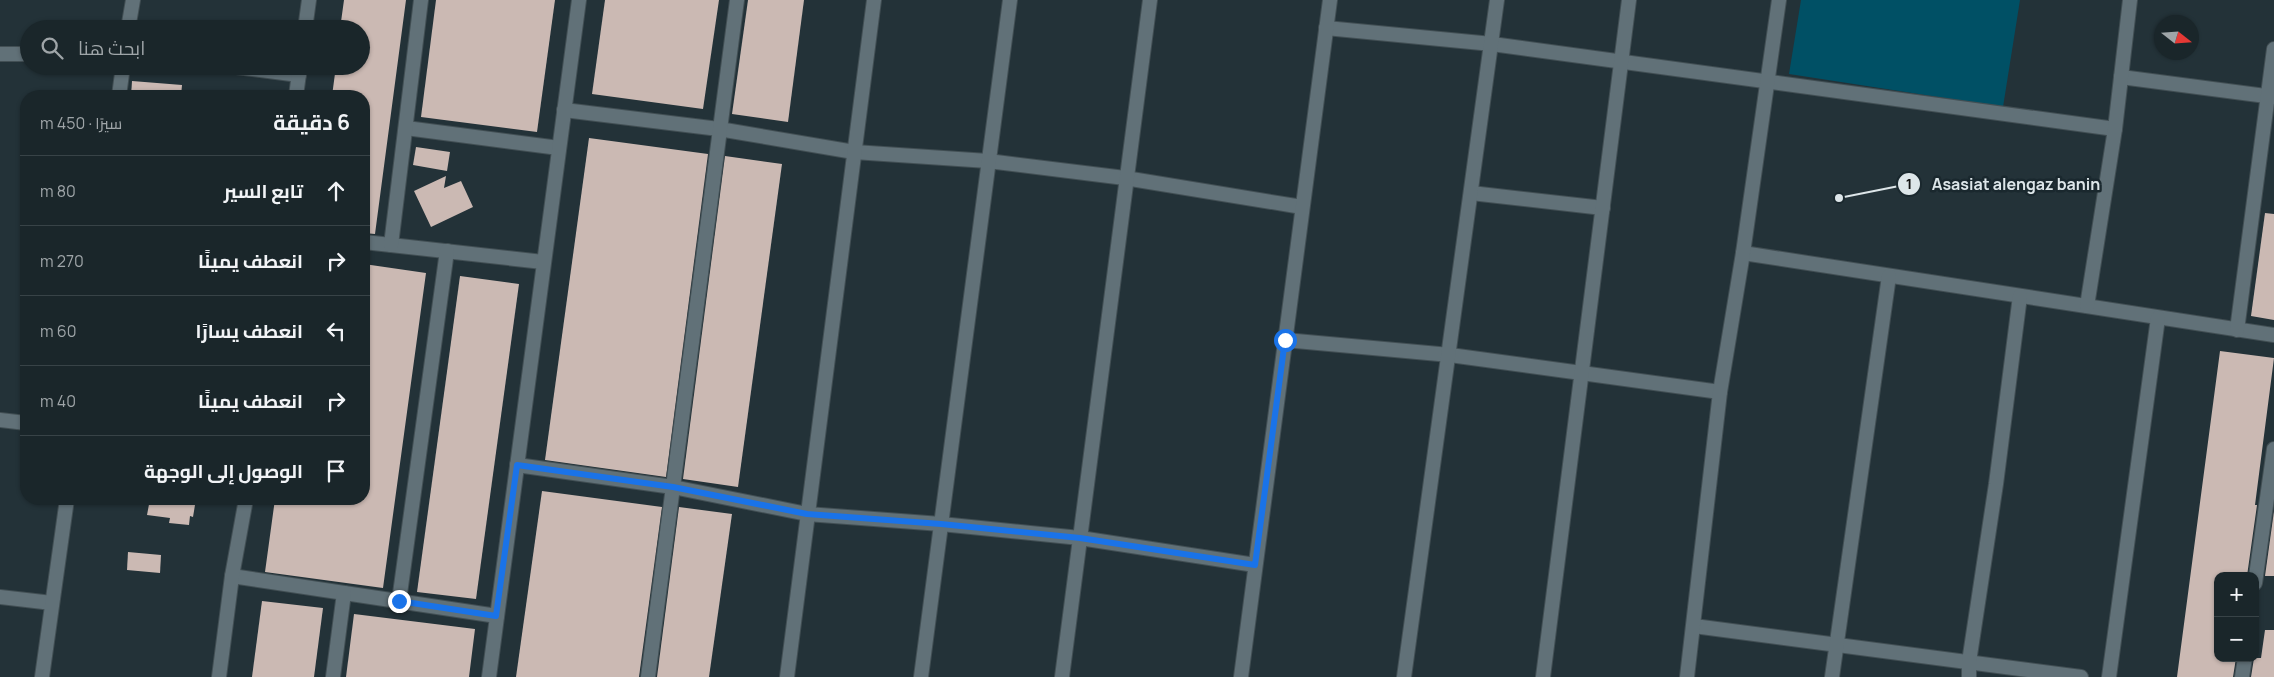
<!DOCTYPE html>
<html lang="ar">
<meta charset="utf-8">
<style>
:root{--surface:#1a262a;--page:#232e32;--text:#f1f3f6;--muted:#9fa5a8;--line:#384347}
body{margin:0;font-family:Manrope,Cairo,sans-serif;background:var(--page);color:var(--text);direction:rtl}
.controls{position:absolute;right:15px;bottom:15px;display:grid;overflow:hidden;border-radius:10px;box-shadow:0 1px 4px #0004}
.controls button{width:45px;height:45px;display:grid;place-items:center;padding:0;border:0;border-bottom:1px solid var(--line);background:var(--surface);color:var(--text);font:25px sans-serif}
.compass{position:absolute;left:2154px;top:15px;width:45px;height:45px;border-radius:50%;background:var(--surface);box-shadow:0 1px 4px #0004;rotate:107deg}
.stop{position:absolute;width:15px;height:15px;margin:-11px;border:4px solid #1a73e8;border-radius:50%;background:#fff}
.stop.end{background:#1a73e8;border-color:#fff;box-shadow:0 1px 5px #0008}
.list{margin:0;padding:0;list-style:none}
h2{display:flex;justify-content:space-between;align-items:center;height:65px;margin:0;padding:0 20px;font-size:21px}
h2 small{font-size:16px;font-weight:400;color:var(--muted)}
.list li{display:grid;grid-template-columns:32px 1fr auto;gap:15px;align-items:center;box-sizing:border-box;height:70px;padding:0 20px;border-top:1px solid var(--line)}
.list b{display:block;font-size:19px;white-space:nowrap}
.list em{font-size:16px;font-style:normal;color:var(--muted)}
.icon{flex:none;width:28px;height:28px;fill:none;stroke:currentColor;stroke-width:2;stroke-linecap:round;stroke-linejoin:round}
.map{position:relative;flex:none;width:2274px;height:677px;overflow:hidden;direction:ltr}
.search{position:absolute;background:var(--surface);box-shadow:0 1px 4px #0004;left:20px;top:20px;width:350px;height:55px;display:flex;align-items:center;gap:12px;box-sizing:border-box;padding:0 18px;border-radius:28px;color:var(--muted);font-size:19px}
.panel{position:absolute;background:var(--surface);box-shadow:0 1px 4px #0004;left:20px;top:90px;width:350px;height:415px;border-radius:20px;direction:rtl}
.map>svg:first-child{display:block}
.green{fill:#005065}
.building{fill:#cbb9b3}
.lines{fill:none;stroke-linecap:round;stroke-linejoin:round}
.minor-casing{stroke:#424f54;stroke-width:16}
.tertiary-casing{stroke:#424f54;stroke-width:16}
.minor{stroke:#617178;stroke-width:14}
.tertiary{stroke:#617178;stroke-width:14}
.route{stroke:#1a73e8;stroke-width:6}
.leader{fill:none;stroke:#dde6e9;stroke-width:2}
.callout-dot{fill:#dde6e9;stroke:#1a282e;stroke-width:2}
.mark-label{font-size:15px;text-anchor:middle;font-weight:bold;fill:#111}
.callout-label{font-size:16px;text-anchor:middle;font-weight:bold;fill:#dde6e9;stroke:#1a282e;stroke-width:5;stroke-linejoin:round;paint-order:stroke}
</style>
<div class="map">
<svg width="2274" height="677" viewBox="0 0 2274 677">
<rect width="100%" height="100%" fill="#233238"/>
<!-- green -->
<polygon class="green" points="1801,0 2020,0 2003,107 1789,74"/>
<!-- building -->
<g class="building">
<polygon points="344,0 406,0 375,234 364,233 364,96 332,96 336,66 361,66 361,29 340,29"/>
<polygon points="436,0 555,0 537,132 421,117"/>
<polygon points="605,0 719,0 703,109 592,94"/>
<polygon points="748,0 804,0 788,122 732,114"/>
<polygon points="132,81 182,85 181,96 131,96"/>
<polygon points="589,138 708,154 666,477 545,460"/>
<polygon points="416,147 450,152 447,171 413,165"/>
<polygon points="725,156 782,164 738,487 683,479"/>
<polygon points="446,176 444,188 461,181 473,207 431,227 414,191"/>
<polygon points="2265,213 2274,214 2274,320 2251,316"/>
<polygon points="364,264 426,273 383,588 265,572 275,499 364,499"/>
<polygon points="460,276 519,284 476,599 417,592"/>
<polygon points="2220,351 2274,358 2255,505 2257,505 2247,576 2218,576 2218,658 2236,658 2233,677 2177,677"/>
<polygon points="542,491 662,507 639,677 516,677"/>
<polygon points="150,499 196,499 193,517 190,516 189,525 169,523 170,518 147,515"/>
<polygon points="679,507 732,514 709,677 657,677"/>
<polygon points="2274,511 2274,576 2265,576"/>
<polygon points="128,552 161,555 160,573 127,570"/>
<polygon points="262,601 323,608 314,677 252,677"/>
<polygon points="354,614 475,629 469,677 346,677"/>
<polygon points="2265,630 2274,630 2274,677 2251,677 2254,658 2261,658"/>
</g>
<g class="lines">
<!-- minor casing -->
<g class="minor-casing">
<g id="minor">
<polyline points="1326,28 1492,44 2115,129"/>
<polyline points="128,29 133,0"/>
<polyline points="0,54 29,54"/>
<polyline points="228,66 299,75"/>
<polyline points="2121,77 2274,97"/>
<polyline points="119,96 123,66"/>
<polyline points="564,110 719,129 854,152 988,161 1125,178 1302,207"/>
<polyline points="406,128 559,148"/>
<polyline points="1471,193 1603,208"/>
<polyline points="364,242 543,262"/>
<polyline points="391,245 421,0"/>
<polyline points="1743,253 2274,335"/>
<polyline points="2087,306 2115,129 2130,0"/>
<polyline points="2237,330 2274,49"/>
<polyline points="1285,340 1450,355 1720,392"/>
<polyline points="0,420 26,423"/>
<polyline points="517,465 673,487 807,514 941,524 1080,538 1255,565"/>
<polyline points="232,576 497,616"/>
<polyline points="2255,583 2274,449"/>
<polyline points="0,597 52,603"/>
<polyline points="399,601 447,251"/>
<polyline points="1694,626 2081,677"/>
<polyline points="42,677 67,499"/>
<polyline points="333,677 344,593"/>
<polyline points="648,677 737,0"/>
<polyline points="787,677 874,0"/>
<polyline points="921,677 1010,0"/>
<polyline points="1062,677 1150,0"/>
<polyline points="1404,677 1497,0"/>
<polyline points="1543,677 1629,0"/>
<polyline points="1687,677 1720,392 1743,253 1779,0"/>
<polyline points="1832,677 1889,276"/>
<polyline points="1969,677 1969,662 1996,484 2020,296"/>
<polyline points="2109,677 2158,318"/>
<polyline points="2242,677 2245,658"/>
</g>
</g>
<!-- tertiary casing -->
<g class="tertiary-casing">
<g id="tertiary">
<polyline points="305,29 309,0"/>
<polyline points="296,96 300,66"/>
<polyline points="219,677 232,576 246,499"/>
<polyline points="489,677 579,0"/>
<polyline points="1241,677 1330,0"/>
</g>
</g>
<!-- minor -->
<use href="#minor" class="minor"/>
<!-- tertiary -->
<use href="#tertiary" class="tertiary"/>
</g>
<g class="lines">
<!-- route -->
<polyline class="route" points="399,601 496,616 517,465 673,487 807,514 941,524 1080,538 1255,565 1285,340"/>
</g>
<!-- callouts -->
<path class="leader" d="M1839 198L1909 184"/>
<g class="callout-dot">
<circle cx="1839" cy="198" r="5"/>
<circle cx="1909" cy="184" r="12"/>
</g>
<g class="mark-label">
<text x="1909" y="189">1</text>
</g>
<g class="callout-label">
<text x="2016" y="190">Asasiat alengaz banin</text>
</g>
</svg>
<div class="controls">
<button>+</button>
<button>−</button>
</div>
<svg class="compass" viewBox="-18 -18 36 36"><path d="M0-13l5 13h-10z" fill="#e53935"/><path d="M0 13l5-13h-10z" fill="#9fa5a8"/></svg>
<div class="stop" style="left:1285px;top:340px"></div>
<div class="stop end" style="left:399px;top:601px"></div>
<div class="search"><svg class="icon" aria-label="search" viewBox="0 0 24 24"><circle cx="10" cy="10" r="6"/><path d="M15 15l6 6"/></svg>ابحث هنا</div>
<section class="panel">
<h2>6 دقيقة<small>سيرًا · 450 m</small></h2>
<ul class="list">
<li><svg class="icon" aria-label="ahead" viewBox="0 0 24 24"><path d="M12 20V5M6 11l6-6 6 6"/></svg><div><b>تابع السير</b></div><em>80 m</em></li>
<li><svg class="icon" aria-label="right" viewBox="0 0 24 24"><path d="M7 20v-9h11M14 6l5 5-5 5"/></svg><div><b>انعطف يمينًا</b></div><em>270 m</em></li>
<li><svg class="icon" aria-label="left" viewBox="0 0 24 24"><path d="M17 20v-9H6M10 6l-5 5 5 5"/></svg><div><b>انعطف يسارًا</b></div><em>60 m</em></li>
<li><svg class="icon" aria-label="right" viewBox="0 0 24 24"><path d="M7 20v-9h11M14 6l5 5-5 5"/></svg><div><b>انعطف يمينًا</b></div><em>40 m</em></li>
<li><svg class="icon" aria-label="arrive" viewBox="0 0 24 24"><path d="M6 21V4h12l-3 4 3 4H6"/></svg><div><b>الوصول إلى الوجهة</b></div></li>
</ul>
</section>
</div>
